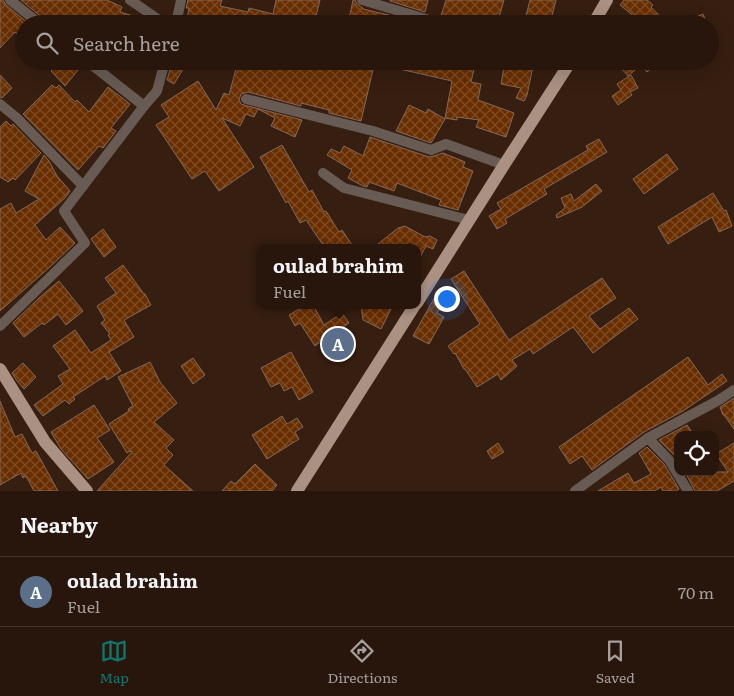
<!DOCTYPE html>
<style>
:root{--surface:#28160c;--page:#301f15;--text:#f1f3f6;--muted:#a59f9d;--line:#44352d;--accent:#0f766e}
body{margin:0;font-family:Literata,serif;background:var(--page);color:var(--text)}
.controls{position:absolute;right:15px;bottom:15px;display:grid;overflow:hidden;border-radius:10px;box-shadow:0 5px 20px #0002}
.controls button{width:45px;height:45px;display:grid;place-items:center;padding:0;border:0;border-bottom:1px solid var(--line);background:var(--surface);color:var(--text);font:25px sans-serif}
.you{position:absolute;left:446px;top:298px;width:18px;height:18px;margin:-12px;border:4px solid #fff;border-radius:50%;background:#1a73e8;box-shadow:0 0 0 8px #1a73e833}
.badge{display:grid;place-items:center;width:32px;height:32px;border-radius:50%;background:var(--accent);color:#fff;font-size:16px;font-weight:700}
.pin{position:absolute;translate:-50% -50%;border:2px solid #fff;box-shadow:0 1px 5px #0006}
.popup{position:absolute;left:256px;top:244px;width:165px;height:65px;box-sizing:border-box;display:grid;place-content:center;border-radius:10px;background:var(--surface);filter:drop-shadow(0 1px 4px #0005);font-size:16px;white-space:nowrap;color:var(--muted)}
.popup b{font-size:19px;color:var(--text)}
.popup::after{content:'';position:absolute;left:50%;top:100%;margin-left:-10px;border:10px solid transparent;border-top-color:var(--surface)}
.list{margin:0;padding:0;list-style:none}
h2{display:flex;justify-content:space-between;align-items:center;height:65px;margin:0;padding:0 20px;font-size:21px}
h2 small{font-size:16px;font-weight:400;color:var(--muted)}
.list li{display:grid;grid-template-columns:32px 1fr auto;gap:15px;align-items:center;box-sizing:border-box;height:70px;padding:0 20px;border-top:1px solid var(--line)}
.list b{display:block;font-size:19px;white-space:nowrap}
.list p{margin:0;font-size:16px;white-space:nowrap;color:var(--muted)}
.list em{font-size:16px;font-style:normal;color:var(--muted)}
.icon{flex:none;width:28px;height:28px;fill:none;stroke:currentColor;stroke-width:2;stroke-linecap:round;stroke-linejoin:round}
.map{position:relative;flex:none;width:734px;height:491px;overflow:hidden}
.search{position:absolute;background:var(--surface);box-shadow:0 5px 20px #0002;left:15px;right:15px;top:15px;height:55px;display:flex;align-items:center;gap:12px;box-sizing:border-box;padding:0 18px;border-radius:28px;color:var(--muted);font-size:19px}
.sheet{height:135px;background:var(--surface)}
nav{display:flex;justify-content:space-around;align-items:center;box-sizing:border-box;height:70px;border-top:1px solid var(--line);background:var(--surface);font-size:14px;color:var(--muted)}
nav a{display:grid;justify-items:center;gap:2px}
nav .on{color:var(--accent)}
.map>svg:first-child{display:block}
.building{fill:url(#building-cross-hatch);stroke:#846858}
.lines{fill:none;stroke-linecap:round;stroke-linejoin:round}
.minor{stroke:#675b54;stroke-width:10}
.major{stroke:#aa9182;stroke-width:12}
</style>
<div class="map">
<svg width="734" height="491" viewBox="0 0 734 491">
<defs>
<pattern id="building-cross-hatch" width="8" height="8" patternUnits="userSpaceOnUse" patternTransform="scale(1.25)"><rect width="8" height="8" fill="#692e00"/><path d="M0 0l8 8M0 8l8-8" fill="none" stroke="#7f4c24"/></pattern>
</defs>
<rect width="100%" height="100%" fill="#361e10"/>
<!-- building -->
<g class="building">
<polygon points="0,0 3,0 6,5 29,24 24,24 24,41 15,32 0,48"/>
<polygon points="21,0 107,0 122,7 120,12 147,20 152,24 47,24 44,19"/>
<polygon points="188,0 222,0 220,6 248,12 249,8 273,14 276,0 320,0 314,24 186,24 189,8 186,8"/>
<polygon points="353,0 355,0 357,4 363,8 363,9 389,15 387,24 348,24"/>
<polygon points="390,0 428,0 425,12 390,1"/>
<polygon points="446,0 504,0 497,24 465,24 448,19 441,16"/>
<polygon points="530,0 556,0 550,24 524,24"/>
<polygon points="624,0 647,0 653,5 651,7 667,24 654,24 646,15 641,22 620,5"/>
<polygon points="703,14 706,22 701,24 680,24"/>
<polygon points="44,61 80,61 82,65 65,86 51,71 53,69"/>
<polygon points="175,61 188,61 174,84 167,80 170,70"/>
<polygon points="238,61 375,61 361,121 329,113 329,110 301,103 301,106 248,92 241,94 239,100 241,104 244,105 302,120 295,137 271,126 275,118 258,109 254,117 246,114 240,126 222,118 254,167 219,191 205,171 192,179 156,125 169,117 161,105 198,81 216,110 224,93 229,95"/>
<polygon points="383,61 476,61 471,82 481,84 478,100 514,113 506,137 476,127 479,120 457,117 457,120 445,118 452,81 382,65"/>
<polygon points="505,61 534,61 527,95 524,101 516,98 521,88 501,84"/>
<polygon points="615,61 659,61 647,72 641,65 628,76"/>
<polygon points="0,75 12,88 2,98 0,97"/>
<polygon points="631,75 638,88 630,92 632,95 618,105 612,96 621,90 617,84"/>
<polygon points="52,85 56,88 59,85 75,102 77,100 89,112 108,87 130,104 111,128 116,131 103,148 99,146 78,170 23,114"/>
<polygon points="409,105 426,113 428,109 445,119 431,143 396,131"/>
<polygon points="6,121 11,126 13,124 41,153 15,180 13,178 8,182 0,177 0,127"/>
<polygon points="370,137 429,157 434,156 443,153 465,162 463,167 473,171 458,210 439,205 441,200 397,183 394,191 369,182 367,187 363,186 348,178 352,170 327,155 331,149 340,153 344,146 363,156"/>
<polygon points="599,139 607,152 544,189 547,194 505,219 507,223 497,229 489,216 501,209 497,203 588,150 586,146"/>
<polygon points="282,145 309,192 312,190 324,212 326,211 339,232 342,230 354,248 325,248 306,220 300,223 288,201 286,203 260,157"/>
<polygon points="667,154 678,169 644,194 633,179"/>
<polygon points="44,155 49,161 57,176 70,191 65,198 35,225 46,240 60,227 75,243 51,266 0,311 0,209 11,203 16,213 39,199 25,191"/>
<polygon points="596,184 602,191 582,207 557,218 556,215 565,208 561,198 571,194 574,201"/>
<polygon points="713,193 724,211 726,210 732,226 719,232 712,217 668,244 658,227"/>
<polygon points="405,226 425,237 430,236 437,240 433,249 426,246 417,263 417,248 373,248 398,228"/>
<polygon points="103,229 116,247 104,257 91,239"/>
<polygon points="123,265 144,294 145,294 151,305 124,320 134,337 109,352 121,371 107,380 105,376 73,397 75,399 69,404 65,400 43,416 34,405 63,384 58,376 70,369 53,346 75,330 91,353 111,340 108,335 110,334 101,323 105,320 97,306 116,293 105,278"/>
<polygon points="464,271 509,340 602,278 616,298 589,316 600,329 629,308 638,319 593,353 573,327 533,354 530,349 512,360 517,366 501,380 498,374 477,387 465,369 464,369 455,353 454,354 448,346 480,324 451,279"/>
<polygon points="59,281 83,311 66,325 58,314 44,325 42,323 24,337 13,323 40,297"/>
<polygon points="440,288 448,293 437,313 444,317 429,344 413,336"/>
<polygon points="306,305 313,305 324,325 342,313 349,323 340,329 350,342 333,355 322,341 315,346 300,323 295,326 289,315"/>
<polygon points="361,305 393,305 381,329 363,320"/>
<polygon points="291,352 313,392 299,400 292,387 284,391 280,383 271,387 261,368"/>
<polygon points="688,357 708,385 722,374 727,381 683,411 644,432 592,470 582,456 570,464 559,447"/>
<polygon points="193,358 205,375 193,384 181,366"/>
<polygon points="150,362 160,382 177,403 154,422 174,440 166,448 173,455 164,465 193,491 97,491 132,452 130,451 127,453 109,424 129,411 128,409 133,406 118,377"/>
<polygon points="23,363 36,377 24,389 17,381 12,373"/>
<polygon points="734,398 734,429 724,415 723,415 720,407"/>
<polygon points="0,401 15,437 22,434 32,453 36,451 58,491 34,491 26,476 23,478 21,473 0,485"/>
<polygon points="94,405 110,430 97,438 114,462 88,479 61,449 51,432"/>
<polygon points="282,416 287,424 297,418 303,427 295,432 299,439 267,459 252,435"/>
<polygon points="687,425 694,435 678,435 678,453 674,455 659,440"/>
<polygon points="498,443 504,452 492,459 487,451"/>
<polygon points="734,443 734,481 717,491 695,491 685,472 728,472 716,454"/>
<polygon points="647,447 664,464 679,489 676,491 663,491 661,487 654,491 598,491 628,473 634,483 651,474 639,453"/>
<polygon points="255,464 277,485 272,491 222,491 231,481 235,484"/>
</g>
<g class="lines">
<!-- minor -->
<g class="minor">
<polyline points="10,0 40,24"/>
<polyline points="130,0 165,24"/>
<polyline points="362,0 443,24"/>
<polyline points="176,24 181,0"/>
<polyline points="87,61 144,106"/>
<polyline points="246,99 373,131 431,150 446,144 504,165"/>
<polyline points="0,104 17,118 83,186"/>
<polyline points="323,173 344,188 469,220"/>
<polyline points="0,326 85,243 64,211 144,106 157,91 165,61"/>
<polyline points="648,438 669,460 688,491"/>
<polyline points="575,491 648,438 719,400 734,390"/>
</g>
<!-- major -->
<g class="major">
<polyline points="593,24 607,0"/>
<polyline points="417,303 504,165 571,61"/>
<polyline points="0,369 45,442 87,491"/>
<polyline points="297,491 415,305"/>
</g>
</g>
</svg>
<div class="controls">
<button><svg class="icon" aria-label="locate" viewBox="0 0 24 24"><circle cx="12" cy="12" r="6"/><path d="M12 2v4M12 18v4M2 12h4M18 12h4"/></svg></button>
</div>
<div class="you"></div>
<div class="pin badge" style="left:338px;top:344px;background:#5c6f8a">A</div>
<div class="popup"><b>oulad brahim</b>Fuel</div>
<div class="search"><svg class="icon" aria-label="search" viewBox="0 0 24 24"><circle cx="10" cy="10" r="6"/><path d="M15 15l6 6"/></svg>Search here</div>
</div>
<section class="sheet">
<h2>Nearby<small></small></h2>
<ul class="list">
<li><span class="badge" style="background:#5c6f8a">A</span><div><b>oulad brahim</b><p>Fuel</p></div><em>70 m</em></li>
</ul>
</section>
<nav>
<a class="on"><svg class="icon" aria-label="map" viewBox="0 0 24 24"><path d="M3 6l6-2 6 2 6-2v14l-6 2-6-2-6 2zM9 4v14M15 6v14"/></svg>Map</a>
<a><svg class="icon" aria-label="directions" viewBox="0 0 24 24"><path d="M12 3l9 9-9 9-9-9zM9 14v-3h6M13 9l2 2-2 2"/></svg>Directions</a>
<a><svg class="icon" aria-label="saved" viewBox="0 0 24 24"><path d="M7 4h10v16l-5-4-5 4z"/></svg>Saved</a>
</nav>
